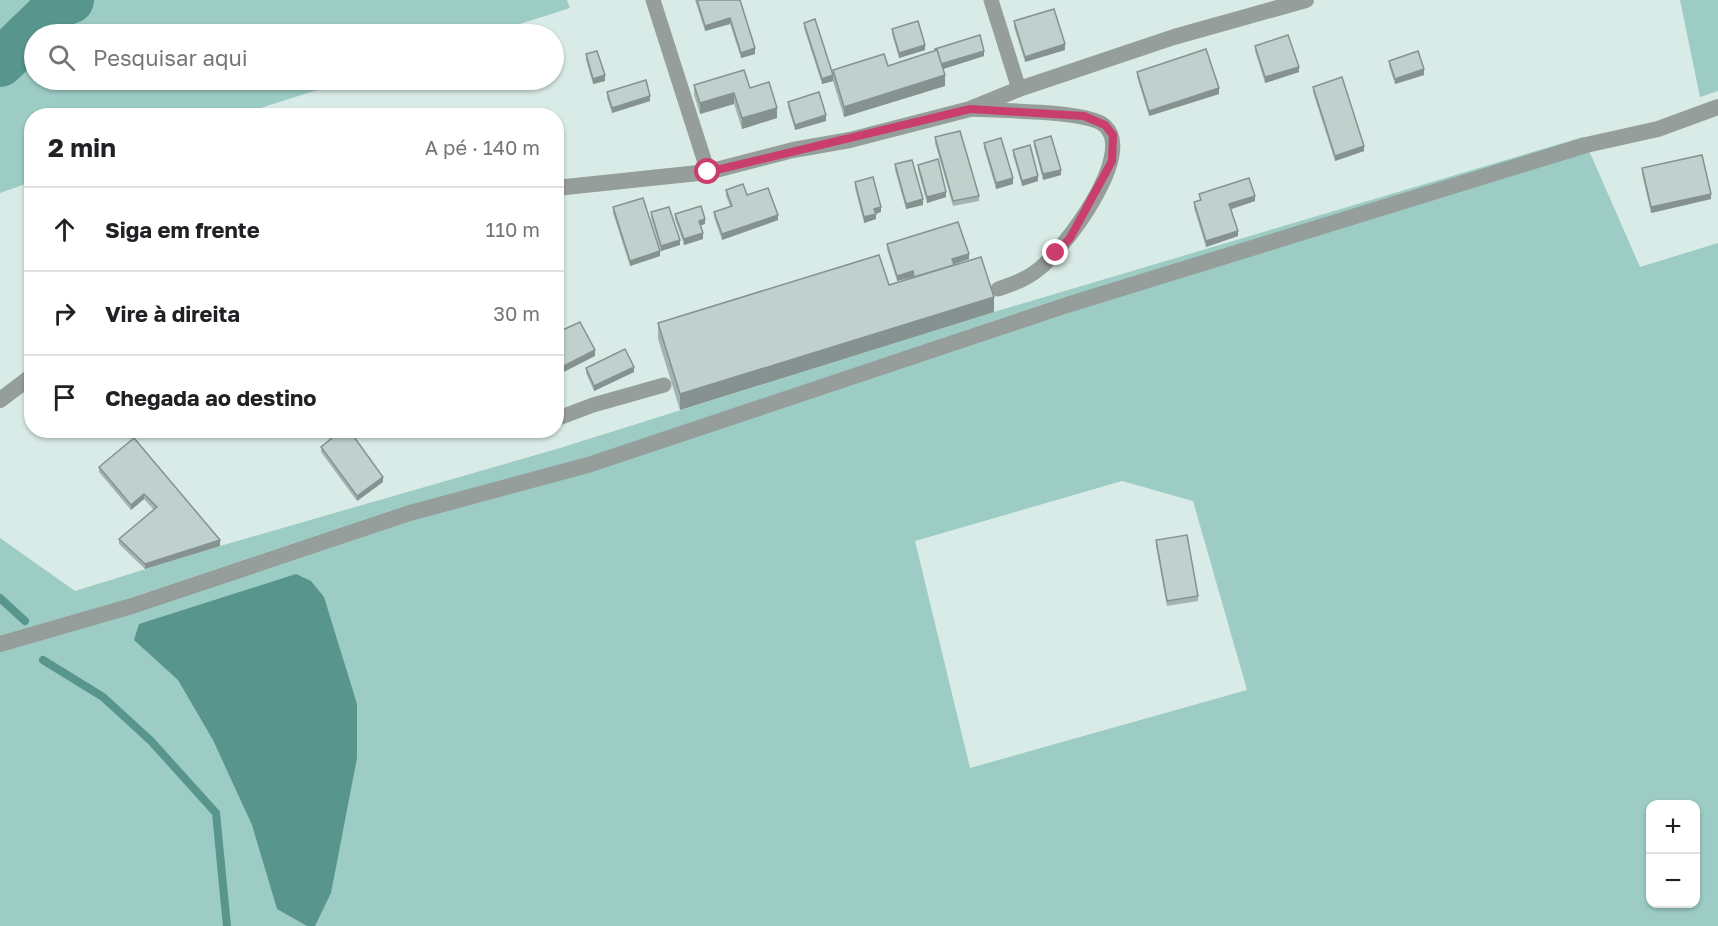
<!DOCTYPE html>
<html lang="pt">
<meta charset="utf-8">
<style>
:root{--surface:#fff;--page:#f2f2f2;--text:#202124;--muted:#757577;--line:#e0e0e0}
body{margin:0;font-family:"Golos Text",sans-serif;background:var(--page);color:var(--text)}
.controls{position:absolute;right:18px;bottom:18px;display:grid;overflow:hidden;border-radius:12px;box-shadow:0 2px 4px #0004}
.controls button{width:54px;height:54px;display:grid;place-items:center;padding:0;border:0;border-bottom:2px solid var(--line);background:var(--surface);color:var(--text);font:30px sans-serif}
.stop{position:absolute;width:18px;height:18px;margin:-14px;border:4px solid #ca3e6e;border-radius:50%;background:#fff}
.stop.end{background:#ca3e6e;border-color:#fff;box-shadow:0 2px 6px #0008}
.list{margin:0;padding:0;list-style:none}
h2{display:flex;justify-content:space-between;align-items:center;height:78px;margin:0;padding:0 24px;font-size:26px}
h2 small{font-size:20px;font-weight:400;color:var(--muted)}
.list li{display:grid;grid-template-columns:39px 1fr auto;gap:18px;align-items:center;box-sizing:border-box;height:84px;padding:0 24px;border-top:2px solid var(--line)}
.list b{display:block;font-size:22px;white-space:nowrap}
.list em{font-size:20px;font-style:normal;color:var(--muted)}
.icon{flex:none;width:33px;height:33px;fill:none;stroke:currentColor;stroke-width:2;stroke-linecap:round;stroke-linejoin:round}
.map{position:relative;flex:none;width:1718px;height:926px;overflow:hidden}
.search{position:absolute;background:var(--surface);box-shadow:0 2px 4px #0004;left:24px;top:24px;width:540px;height:66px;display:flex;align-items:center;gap:15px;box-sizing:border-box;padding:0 21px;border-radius:33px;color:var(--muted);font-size:22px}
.panel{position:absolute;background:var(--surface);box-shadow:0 2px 4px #0004;left:24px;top:108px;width:540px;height:330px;border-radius:24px}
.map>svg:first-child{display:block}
.green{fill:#9cccc4;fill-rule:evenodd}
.water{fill:#58958d}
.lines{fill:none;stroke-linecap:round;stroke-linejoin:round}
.stream{stroke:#58958d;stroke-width:8}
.river{stroke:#58958d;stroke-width:48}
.service{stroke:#969e9c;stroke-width:15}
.minor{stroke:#969e9c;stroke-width:16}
.wall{fill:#a4b3b0}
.shaded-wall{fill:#869290}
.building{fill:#bfd0cd;stroke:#869290;stroke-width:1.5}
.route{stroke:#ca3e6e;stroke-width:8}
</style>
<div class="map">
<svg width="1718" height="926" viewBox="0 0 1718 926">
<rect width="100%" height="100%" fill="#d9ebe7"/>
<!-- green -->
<g class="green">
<polygon points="0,0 567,0 570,8 488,34 34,34 34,80 349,80 238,115 32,116 31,182 0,193"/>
<polygon points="1680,0 1718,0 1718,91 1700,97"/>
<path d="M1583 137 1640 267 1718 243V926H0V538L75 591 220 546 560 448 994 312ZM1122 481 1193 501 1247 690 970 768 915 541ZM1650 804H1696V904H1650Z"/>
</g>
<!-- water -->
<polygon class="water" points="296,574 311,581 324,597 357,704 357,758 331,893 315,926 307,926 277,909 252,825 213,740 178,680 134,640 139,624"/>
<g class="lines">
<!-- stream -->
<g class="stream">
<polyline points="0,598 25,621"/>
<polyline points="43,660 103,697 151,741 216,813 227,926"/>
</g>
<!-- river -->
<polyline class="river" points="0,63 63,2 70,0"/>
<!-- service -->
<g class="service">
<polyline points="653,0 708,172"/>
<polyline points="991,0 1019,89"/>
<path d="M970 109C997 111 1089 110 1105 126 1136 155 1064 249 1039 269 1027 279 1013 284 998 289"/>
<polyline points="556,419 593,405 664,385"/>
<polyline points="504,430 526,430"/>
</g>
<!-- minor -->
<g class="minor">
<polyline points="556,188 708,172 793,150 850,140 970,109 1019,89 1174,37 1306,0"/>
<polyline points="0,400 32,376"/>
<polyline points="0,644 132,606 410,513 588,465 1067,305 1586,145 1658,129 1718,107"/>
</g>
</g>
<!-- wall -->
<g class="wall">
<polygon points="695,0 740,0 755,54 741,58 730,24 705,31"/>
<polygon points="1014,21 1065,50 1025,62 1014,27"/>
<polygon points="804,23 833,75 833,70 888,66 935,51 935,49 984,56 943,69 945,86 844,117 833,81 822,84 804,28"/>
<polygon points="892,29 925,50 899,58 892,34"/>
<polygon points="1255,46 1299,72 1265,83 1255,51"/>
<polygon points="586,54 605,81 593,84 586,60"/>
<polygon points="1389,61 1424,75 1395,84 1389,66"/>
<polygon points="1137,72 1219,94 1149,116 1137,77"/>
<polygon points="694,85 750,88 777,118 742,129 734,104 700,114 694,95"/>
<polygon points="1313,87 1364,151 1335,161 1313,92"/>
<polygon points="607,92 650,101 612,113 607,98"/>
<polygon points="788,102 826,121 795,130 788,107"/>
<polygon points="935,137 979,196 979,201 953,206 935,143"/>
<polygon points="1034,141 1061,175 1043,180 1034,146"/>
<polygon points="984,143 1013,184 996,189 984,148"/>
<polygon points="1013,150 1038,181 1022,186 1013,155"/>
<polygon points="895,164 923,205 906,209 895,170"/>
<polygon points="918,165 946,197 927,203 918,170"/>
<polygon points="1642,168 1711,199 1651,213 1642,174"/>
<polygon points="855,182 881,212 876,214 876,219 864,223 855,188"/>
<polygon points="726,190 747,195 778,220 722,240 714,217 714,212 730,206 726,196"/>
<polygon points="1199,194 1255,201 1230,209 1238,236 1206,247 1194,208 1194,202 1200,200"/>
<polygon points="613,207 660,256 630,266 613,213"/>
<polygon points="651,212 680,245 661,251 651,218"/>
<polygon points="675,214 705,224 700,226 703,239 684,245 675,219"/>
<polygon points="887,244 969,259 953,264 994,312 680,410 658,339 658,323 889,285 913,278 913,277 897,281 887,249"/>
<polygon points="586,368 634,372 594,391 586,373"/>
<polygon points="134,438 220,546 145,569 119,544 119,539 154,510 144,499 131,510 99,472 99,467"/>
<polygon points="321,447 383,482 357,501 321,452"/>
<polygon points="1156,540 1198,596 1198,601 1167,606 1156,546"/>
</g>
<!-- shaded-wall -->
<g class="shaded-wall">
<polygon points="730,18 730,24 705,31 705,26"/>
<polygon points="1065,44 1065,50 1025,62 1025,57"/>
<polygon points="925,45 925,50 899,58 899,53"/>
<polygon points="755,48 755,54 741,58 741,53"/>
<polygon points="984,51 984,56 940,70 940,64"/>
<polygon points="1299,67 1299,72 1265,83 1265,77"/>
<polygon points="1424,69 1424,75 1395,84 1395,79"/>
<polygon points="605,75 605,81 593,84 593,79"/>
<polygon points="833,75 833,81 822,84 822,79"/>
<polygon points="945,75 945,86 844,117 844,107"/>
<polygon points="1219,88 1219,94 1149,116 1149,111"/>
<polygon points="734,93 734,104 700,114 700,103"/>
<polygon points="650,96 650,101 612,113 612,108"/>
<polygon points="777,108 777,118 742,129 742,118"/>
<polygon points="826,115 826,121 795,130 795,125"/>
<polygon points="1364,146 1364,151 1335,161 1335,156"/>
<polygon points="1061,170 1061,175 1043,180 1043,174"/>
<polygon points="1038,176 1038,181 1022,186 1022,181"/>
<polygon points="1013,178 1013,184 996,189 996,183"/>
<polygon points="946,192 946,197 927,203 927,197"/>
<polygon points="1711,194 1711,199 1651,213 1651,207"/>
<polygon points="1255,196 1255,201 1229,210 1229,204"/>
<polygon points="923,199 923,205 906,209 906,204"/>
<polygon points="881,207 881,212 874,214 874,209"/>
<polygon points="876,214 876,219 864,223 864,217"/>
<polygon points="778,215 778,220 722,240 722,234"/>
<polygon points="705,219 705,224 699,226 699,221"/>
<polygon points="1238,231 1238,236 1206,247 1206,241"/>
<polygon points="703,233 703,239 684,245 684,239"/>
<polygon points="680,240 680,245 661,251 661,246"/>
<polygon points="660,251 660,256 630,266 630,261"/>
<polygon points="969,254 969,259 952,265 952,259"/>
<polygon points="913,271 913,277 897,281 897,276"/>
<polygon points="994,297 994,312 680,410 680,394"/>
<polygon points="595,350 595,356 556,376 556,370"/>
<polygon points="634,367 634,372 594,391 594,386"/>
<polygon points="383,477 383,482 357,501 357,496"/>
<polygon points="144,494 144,499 131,510 131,505"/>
<polygon points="220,540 220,546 145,569 145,564"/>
</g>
<!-- building -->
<g class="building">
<polygon points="697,0 740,0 755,48 741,53 730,18 705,26"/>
<polygon points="1054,9 1065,44 1025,57 1014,21"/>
<polygon points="815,19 833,75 822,79 804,23"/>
<polygon points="918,21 925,45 899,53 892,29"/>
<polygon points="980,35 984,51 941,64 937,50 936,51 935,49"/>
<polygon points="1288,35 1299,67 1265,77 1255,46"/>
<polygon points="1206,49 1219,88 1149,111 1137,72"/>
<polygon points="937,50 945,75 844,107 833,70 884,54 888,66"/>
<polygon points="597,51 605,75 593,79 586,54"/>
<polygon points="1418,51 1424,69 1395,79 1389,61"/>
<polygon points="744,70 750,88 769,82 777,108 742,118 734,93 700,103 694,85"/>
<polygon points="1342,77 1364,146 1335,156 1313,87"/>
<polygon points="646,80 650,96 612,108 607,92"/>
<polygon points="819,92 826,115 795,125 788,102"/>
<polygon points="960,131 979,196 953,201 935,137"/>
<polygon points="1051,136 1061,170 1043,174 1034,141"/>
<polygon points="1001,138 1013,178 996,183 984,143"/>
<polygon points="1030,145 1038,176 1022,181 1013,150"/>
<polygon points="1702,155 1711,194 1651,207 1642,168"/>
<polygon points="938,159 946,192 927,197 918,165"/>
<polygon points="912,160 923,199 906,204 895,164"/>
<polygon points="873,177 881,207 874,209 876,214 864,217 855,182"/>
<polygon points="1249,178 1255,196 1229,204 1238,231 1206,241 1194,202 1201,200 1199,194"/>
<polygon points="743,184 747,195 768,188 778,215 722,234 714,212 732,206 726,190"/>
<polygon points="643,198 660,251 630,261 613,207"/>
<polygon points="701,206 705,219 699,221 703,233 684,239 675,214"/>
<polygon points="669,207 680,240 661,246 651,212"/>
<polygon points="958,222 969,254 952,259 954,265 914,277 913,271 897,276 887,244"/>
<polygon points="879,255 889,285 981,257 994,297 680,394 658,323"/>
<polygon points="580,322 595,350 556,370 556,333"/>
<polygon points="625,349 634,367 594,386 586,368"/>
<polygon points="342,430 349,430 383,477 357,496 321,447"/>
<polygon points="134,438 220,540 145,564 119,539 157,507 144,494 131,505 99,467"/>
<polygon points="1187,535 1198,596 1167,601 1156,540"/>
</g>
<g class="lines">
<!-- route -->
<polyline class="route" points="708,172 970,109 1084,116 1105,125 1113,135 1112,161 1070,238 1056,253"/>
</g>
</svg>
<div class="controls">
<button>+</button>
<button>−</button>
</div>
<div class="stop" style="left:708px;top:172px"></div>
<div class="stop end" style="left:1056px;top:253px"></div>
<div class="search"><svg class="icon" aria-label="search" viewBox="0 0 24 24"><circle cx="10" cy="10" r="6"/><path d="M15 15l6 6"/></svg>Pesquisar aqui</div>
<section class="panel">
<h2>2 min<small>A pé · 140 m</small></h2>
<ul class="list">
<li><svg class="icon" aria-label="ahead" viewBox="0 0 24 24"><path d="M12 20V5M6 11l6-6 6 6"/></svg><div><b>Siga em frente</b></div><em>110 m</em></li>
<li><svg class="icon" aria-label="right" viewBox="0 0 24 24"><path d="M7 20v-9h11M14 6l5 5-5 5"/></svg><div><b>Vire à direita</b></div><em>30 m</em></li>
<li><svg class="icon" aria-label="arrive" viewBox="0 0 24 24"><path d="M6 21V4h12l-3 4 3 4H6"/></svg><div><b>Chegada ao destino</b></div></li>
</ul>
</section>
</div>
